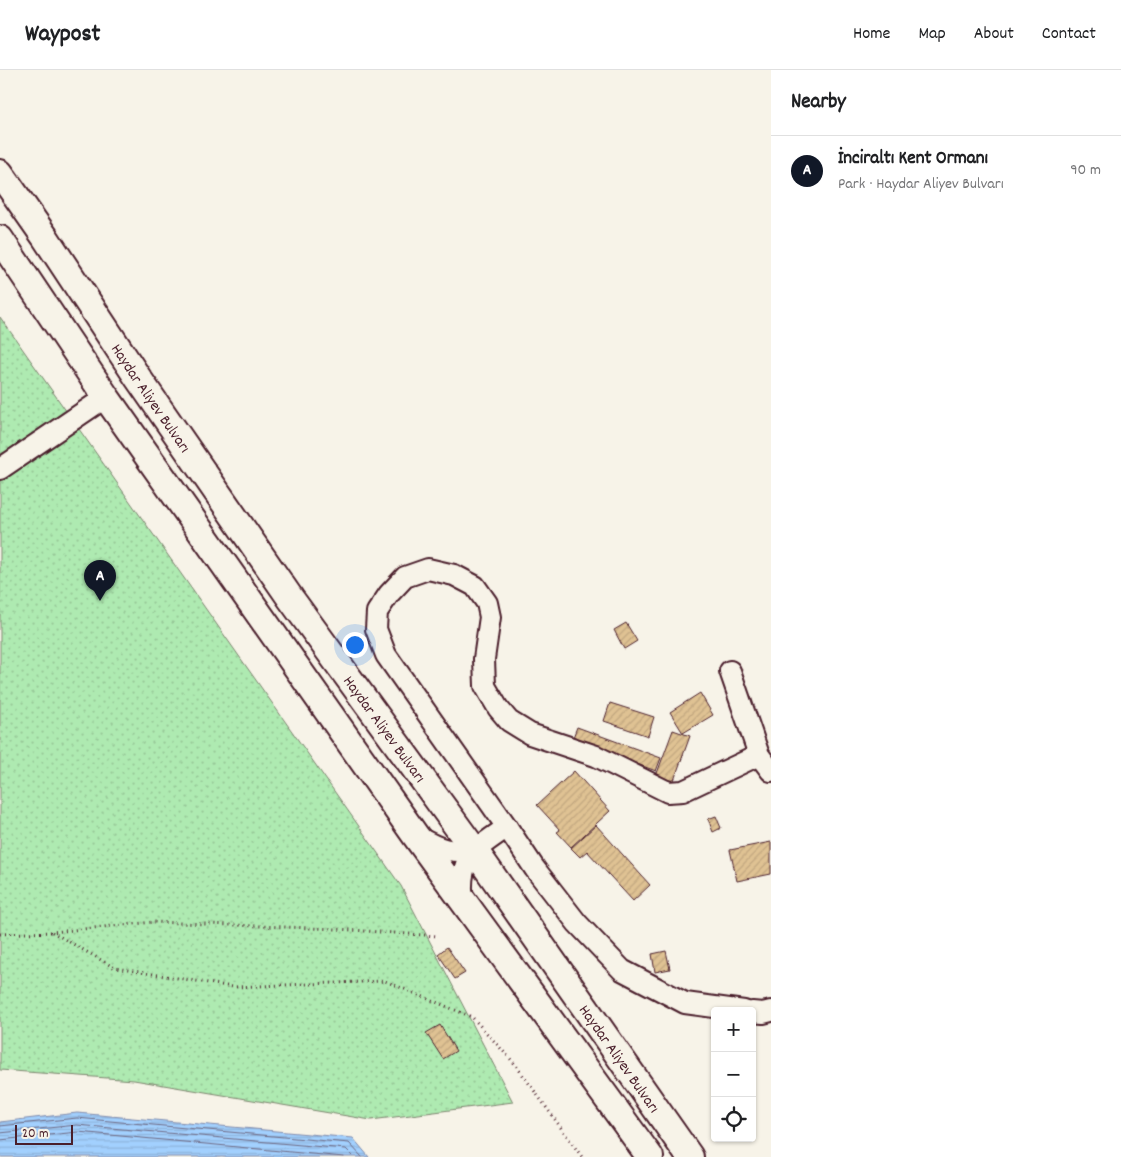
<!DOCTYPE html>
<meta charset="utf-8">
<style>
:root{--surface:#fff;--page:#f6f6f6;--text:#202124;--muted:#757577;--line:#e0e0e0;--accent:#111827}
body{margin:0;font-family:Dekko,sans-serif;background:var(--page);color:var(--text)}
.controls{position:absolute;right:15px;bottom:15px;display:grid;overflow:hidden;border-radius:5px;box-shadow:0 1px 4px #0004}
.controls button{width:45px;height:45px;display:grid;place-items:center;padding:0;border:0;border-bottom:1px solid var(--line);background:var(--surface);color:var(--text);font:25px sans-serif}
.scale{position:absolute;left:15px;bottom:12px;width:58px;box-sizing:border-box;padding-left:5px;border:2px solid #4a1f2b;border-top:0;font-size:14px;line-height:18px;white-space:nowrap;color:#4a1f2b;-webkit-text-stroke:4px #f7f3e8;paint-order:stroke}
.you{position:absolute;left:354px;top:574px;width:18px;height:18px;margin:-12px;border:4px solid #fff;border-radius:50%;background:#1a73e8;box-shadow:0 0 0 8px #1a73e833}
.badge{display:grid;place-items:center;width:32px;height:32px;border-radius:50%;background:var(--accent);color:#fff;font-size:16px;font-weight:700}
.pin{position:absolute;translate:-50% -41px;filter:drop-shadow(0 1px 2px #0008)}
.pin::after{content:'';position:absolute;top:26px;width:18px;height:15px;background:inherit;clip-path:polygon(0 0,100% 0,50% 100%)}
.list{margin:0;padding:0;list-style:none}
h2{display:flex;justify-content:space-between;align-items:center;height:65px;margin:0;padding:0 20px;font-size:21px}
h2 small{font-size:16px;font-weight:400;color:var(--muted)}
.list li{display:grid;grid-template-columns:32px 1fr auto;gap:15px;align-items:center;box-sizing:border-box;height:70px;padding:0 20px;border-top:1px solid var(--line)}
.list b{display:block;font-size:19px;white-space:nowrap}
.list p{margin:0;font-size:16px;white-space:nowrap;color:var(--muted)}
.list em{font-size:16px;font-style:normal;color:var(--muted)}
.icon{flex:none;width:28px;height:28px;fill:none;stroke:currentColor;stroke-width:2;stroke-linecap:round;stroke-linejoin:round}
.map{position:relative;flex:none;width:771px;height:1087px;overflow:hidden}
header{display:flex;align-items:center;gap:30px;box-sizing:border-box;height:70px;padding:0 25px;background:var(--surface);border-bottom:1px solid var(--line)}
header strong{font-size:24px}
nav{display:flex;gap:28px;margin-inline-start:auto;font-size:18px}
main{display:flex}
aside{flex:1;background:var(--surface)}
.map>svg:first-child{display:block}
.park{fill:url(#park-dots);stroke:#7c846e}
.water{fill:url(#water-rules);stroke:#7f89aa}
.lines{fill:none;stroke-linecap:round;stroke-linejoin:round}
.shore{stroke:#6d667f;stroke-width:1}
.building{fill:url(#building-hatch);stroke:#4a1f2b}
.minor-casing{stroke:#4a1f2b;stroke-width:24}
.major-casing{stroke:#4a1f2b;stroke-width:30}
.path{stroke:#4a1f2b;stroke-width:3;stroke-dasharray:1 4;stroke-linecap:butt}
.minor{stroke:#f7f3e8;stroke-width:20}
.major{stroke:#f7f3e8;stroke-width:26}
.labels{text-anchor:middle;stroke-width:4.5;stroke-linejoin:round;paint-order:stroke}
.street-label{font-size:16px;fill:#4a1f2b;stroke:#f7f3e8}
</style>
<header>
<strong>Waypost</strong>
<nav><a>Home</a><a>Map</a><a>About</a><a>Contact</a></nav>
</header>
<main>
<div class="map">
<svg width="771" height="1087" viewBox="0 0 771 1087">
<defs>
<pattern id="park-dots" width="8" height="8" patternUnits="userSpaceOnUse" patternTransform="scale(1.25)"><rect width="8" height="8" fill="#aeeab1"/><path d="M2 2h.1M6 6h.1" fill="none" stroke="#97c898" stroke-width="1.8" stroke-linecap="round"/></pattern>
<pattern id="water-rules" width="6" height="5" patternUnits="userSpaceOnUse" patternTransform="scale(1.25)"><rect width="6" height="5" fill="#a2d0fe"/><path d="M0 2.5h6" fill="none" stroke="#8db2da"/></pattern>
<pattern id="building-hatch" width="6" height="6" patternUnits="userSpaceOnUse" patternTransform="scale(1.25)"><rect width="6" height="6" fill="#dfc293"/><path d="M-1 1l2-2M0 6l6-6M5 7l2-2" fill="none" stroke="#c1a67f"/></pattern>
</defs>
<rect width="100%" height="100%" fill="#f7f3e8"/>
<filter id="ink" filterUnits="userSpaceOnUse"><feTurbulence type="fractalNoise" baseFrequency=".02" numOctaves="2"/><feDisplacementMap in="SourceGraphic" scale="10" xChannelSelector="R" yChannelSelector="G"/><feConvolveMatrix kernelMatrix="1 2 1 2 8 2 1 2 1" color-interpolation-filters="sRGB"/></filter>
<g filter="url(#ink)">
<!-- park -->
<polygon class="park" points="0,247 401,816 513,1032 371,1050 134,1010 0,1000"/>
<!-- water -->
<polygon class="water" points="77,1043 353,1068 369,1087 0,1087 0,1052"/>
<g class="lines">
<!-- shore -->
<g class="shore">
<polyline points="0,1056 77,1048 349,1073 362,1087"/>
<polyline points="0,1063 77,1055 346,1079 354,1087"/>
<polyline points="0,1070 78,1062 344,1087"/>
</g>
</g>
<!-- building -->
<g class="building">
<polygon points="626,553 637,571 624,579 614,560"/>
<polygon points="700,623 713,645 683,663 670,642"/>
<polygon points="610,633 654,647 648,666 604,651"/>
<polygon points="577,657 661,688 656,701 572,670"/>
<polygon points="673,660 690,666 673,713 656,706"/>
<polygon points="574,701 610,741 571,777 557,762 560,760 537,735"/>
<polygon points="716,746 721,758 713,762 708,749"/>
<polygon points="596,755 650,815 633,831 587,781 580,787 571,778"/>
<polygon points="771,772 771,804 737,811 730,780"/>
<polygon points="447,877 465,903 455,909 438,884"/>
<polygon points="666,881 670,899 655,902 652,884"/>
<polygon points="440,955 456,981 443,989 426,963"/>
</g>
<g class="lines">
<!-- minor casing -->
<g class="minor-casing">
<g id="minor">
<polyline points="0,399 106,327"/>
<polyline points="730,601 759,685 771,701"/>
<polyline points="507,757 386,585 376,559 377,542 389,524 405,507 428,499 454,505 475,516 487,533 490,547 484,589 485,616 498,638 509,651 530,664 596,686 668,722 683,721 759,685"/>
<path d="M418 767C441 780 448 782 475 781"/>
<path d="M463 832C457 787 475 780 507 757L535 799 577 853 622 900 685 933 744 941"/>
<polyline points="752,942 763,943 771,941"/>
</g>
</g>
<!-- major casing -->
<g class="major-casing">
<g id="major">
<path id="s1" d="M0 103 45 167 138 308 291 529 475 781 690 1087"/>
<polyline points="0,169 106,327 415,765 650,1087"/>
</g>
</g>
<!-- path -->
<g class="path">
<polyline points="52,862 115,898 233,917 385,911 472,947 515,994 582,1087"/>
<polyline points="0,864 52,862 154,852 337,859 438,866"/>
</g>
<!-- minor -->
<use href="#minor" class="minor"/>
<!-- major -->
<use href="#major" class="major"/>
</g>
</g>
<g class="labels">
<!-- street labels -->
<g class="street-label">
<text dy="6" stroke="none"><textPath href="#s1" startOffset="271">Haydar Aliyev Bulvarı</textPath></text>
<text dy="6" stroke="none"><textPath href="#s1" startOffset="676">Haydar Aliyev Bulvarı</textPath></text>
<text dy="6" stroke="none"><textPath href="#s1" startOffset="1081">Haydar Aliyev Bulvarı</textPath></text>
</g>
</g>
</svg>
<div class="controls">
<button>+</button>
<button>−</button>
<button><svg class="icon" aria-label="locate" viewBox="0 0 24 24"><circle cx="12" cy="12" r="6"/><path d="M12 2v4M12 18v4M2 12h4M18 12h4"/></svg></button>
</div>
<div class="scale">20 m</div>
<div class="you"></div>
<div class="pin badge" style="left:100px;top:531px">A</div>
</div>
<aside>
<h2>Nearby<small></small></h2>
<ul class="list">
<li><span class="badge">A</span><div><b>İnciraltı Kent Ormanı</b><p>Park · Haydar Aliyev Bulvarı</p></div><em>90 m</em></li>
</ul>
</aside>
</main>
